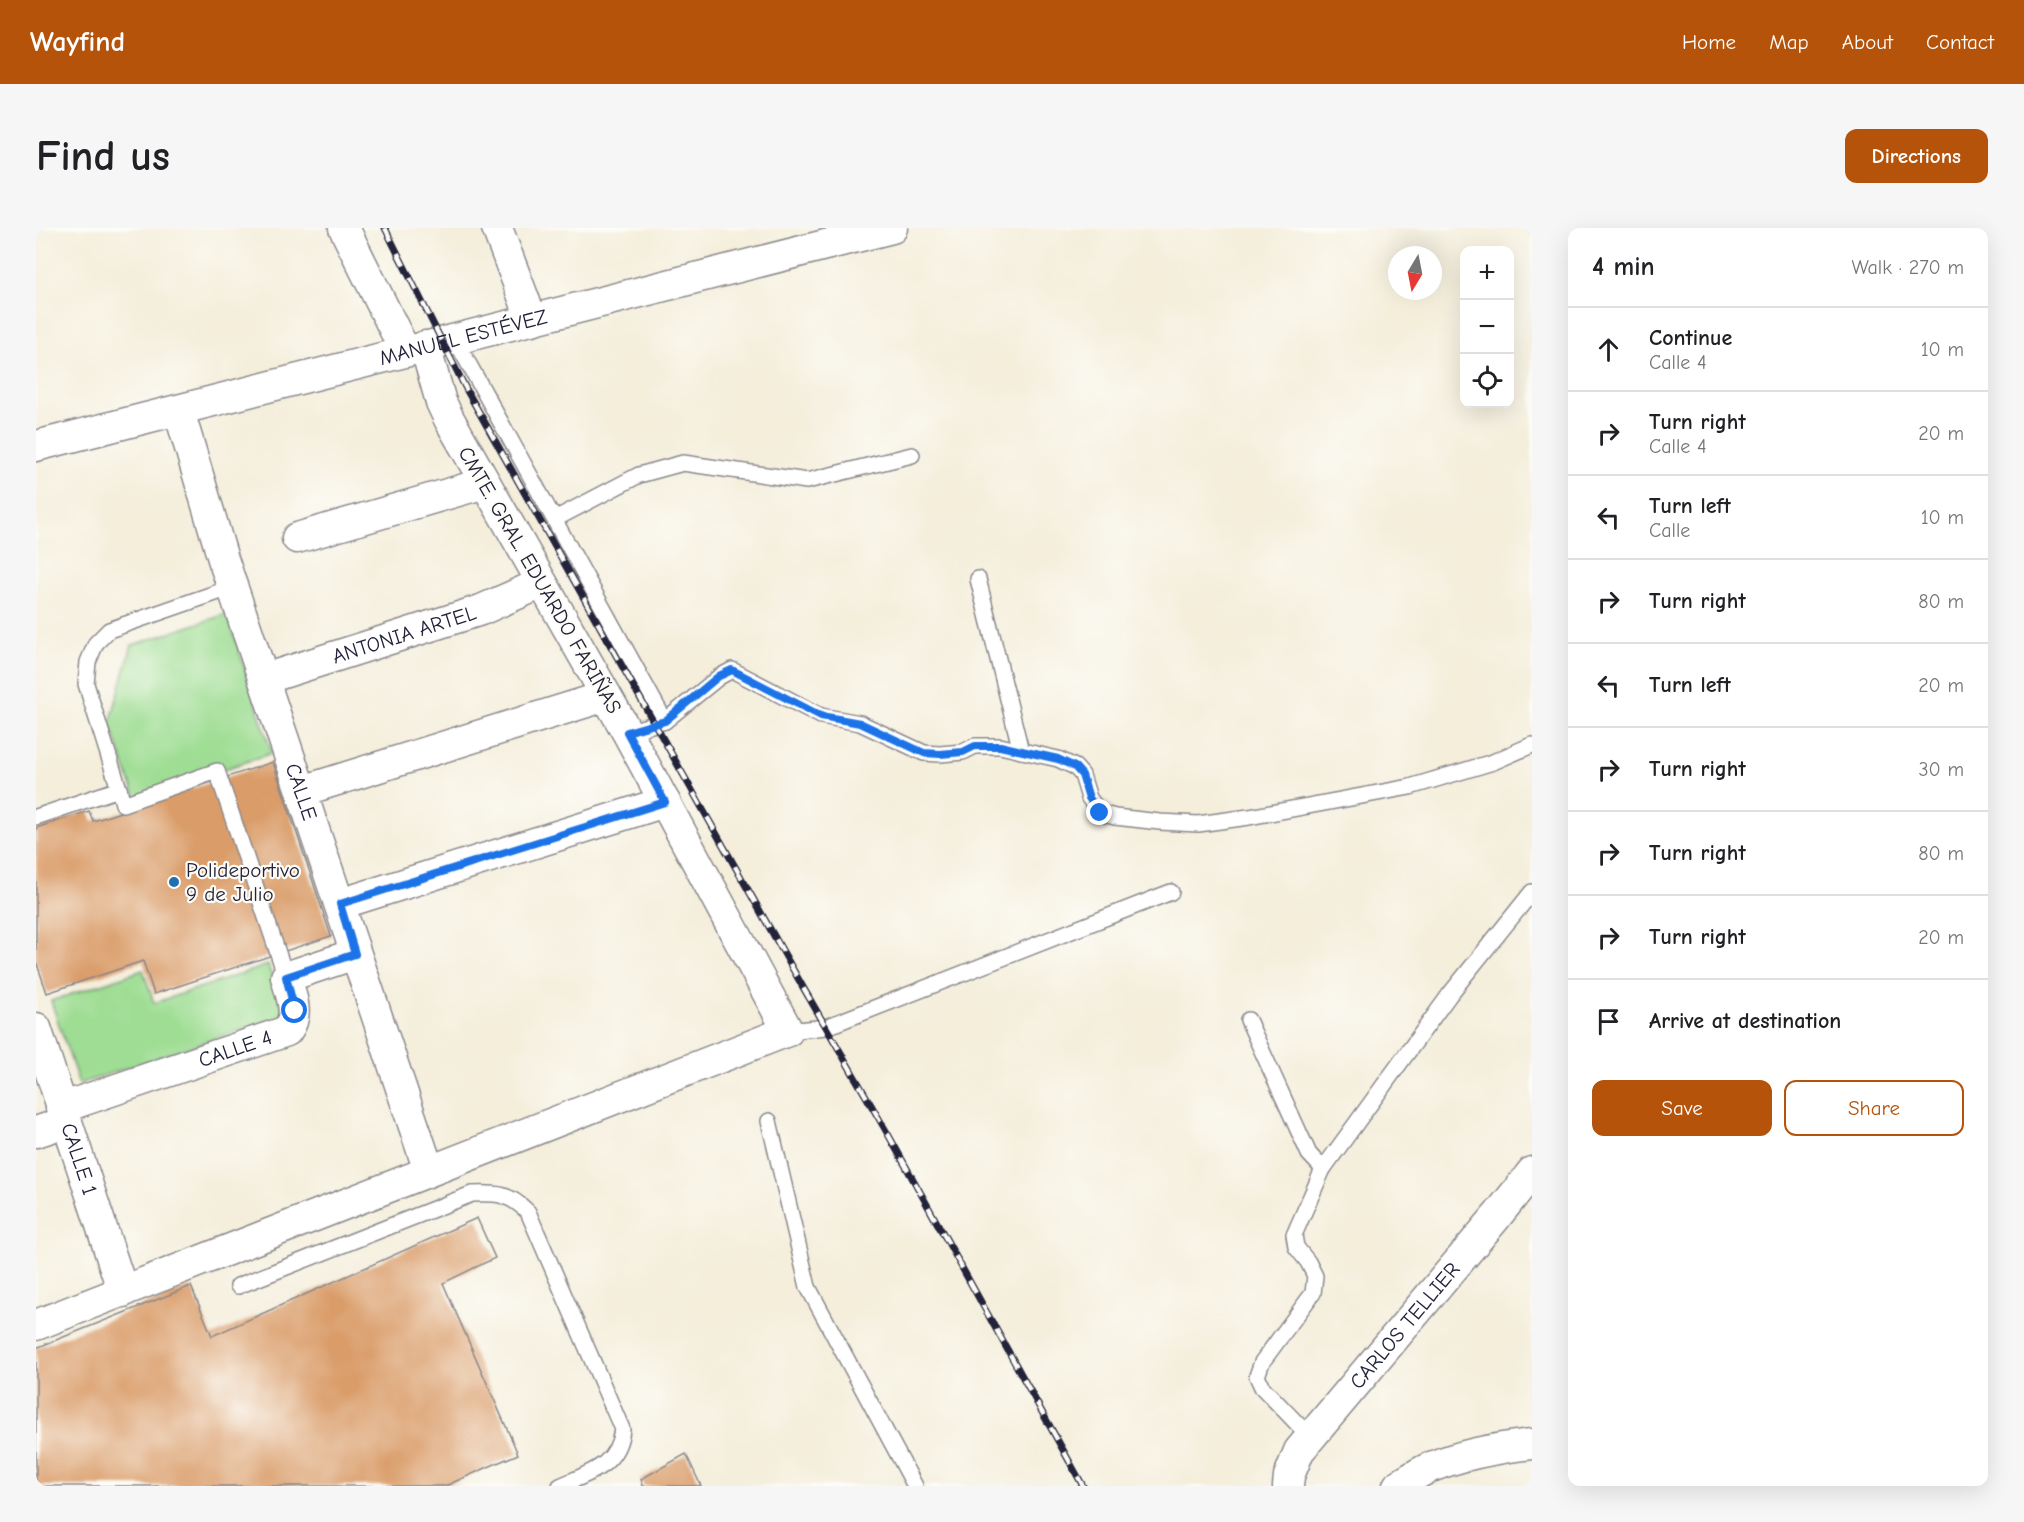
<!DOCTYPE html>
<meta charset="utf-8">
<style>
:root{--surface:#fff;--page:#f6f6f6;--text:#202124;--muted:#757577;--line:#e0e0e0;--accent:#b45309}
body{margin:0;font-family:"Comic Neue",sans-serif;background:var(--page);color:var(--text)}
.controls{position:absolute;right:18px;top:18px;display:grid;overflow:hidden;border-radius:12px;box-shadow:0 6px 24px #0002}
.controls button{width:54px;height:54px;display:grid;place-items:center;padding:0;border:0;border-bottom:2px solid var(--line);background:var(--surface);color:var(--text);font:30px sans-serif}
.compass{position:absolute;left:1352px;top:18px;width:54px;height:54px;border-radius:50%;background:var(--surface);box-shadow:0 6px 24px #0002;rotate:190deg}
.stop{position:absolute;width:18px;height:18px;margin:-14px;border:4px solid #1a73e8;border-radius:50%;background:#fff}
.stop.end{background:#1a73e8;border-color:#fff;box-shadow:0 2px 6px #0008}
.list{margin:0;padding:0;list-style:none}
h2{display:flex;justify-content:space-between;align-items:center;height:78px;margin:0;padding:0 24px;font-size:26px}
h2 small{font-size:20px;font-weight:400;color:var(--muted)}
.list li{display:grid;grid-template-columns:39px 1fr auto;gap:18px;align-items:center;box-sizing:border-box;height:84px;padding:0 24px;border-top:2px solid var(--line)}
.list b{display:block;font-size:22px;white-space:nowrap}
.list p{margin:0;font-size:20px;white-space:nowrap;color:var(--muted)}
.list em{font-size:20px;font-style:normal;color:var(--muted)}
.actions{display:flex;gap:12px;padding:18px 24px}
.actions a{flex:1;padding:14px 0;border:2px solid var(--accent);border-radius:12px;text-align:center;font-size:21px;color:var(--accent)}
.actions .main{background:var(--accent);color:#fff}
.icon{flex:none;width:33px;height:33px;fill:none;stroke:currentColor;stroke-width:2;stroke-linecap:round;stroke-linejoin:round}
.map{position:relative;flex:none;width:1496px;height:1258px;overflow:hidden;border-radius:12px}
header{display:flex;align-items:center;gap:36px;box-sizing:border-box;height:84px;padding:0 30px;background:var(--accent);color:#fff}
header strong{font-size:28px}
nav{display:flex;gap:33px;margin-inline-start:auto;font-size:21px}
.intro{display:flex;align-items:center;justify-content:space-between;box-sizing:border-box;height:144px;padding:0 36px}
h1{margin:0;font-size:42px}
.button{padding:15px 27px;border-radius:12px;background:var(--accent);color:#fff;font-size:21px;font-weight:700}
main{display:flex;gap:36px;padding:0 36px}
aside{flex:1;background:var(--surface);border-radius:12px;box-shadow:0 6px 24px #0002}
.map>svg:first-child{display:block}
.green{fill:#9edd93;stroke:#608067;stroke-width:1.5}
.building{fill:#da9d6b}
.lines{fill:none;stroke-linecap:round;stroke-linejoin:round}
.lane-casing{stroke:#8b888b;stroke-width:18}
.street-casing{stroke:#8b888b;stroke-width:33}
.lane{stroke:#fff;stroke-width:15}
.street{stroke:#fff;stroke-width:30}
.rail-casing{stroke:#22223b;stroke-width:7}
.rail{stroke:#fdfcf7;stroke-width:4.5;stroke-dasharray:14;stroke-linecap:butt}
.route{stroke:#1a73e8;stroke-width:8}
.poi-dot{fill:#1f6fb2;stroke:#fdfcf7;stroke-width:2}
.labels{text-anchor:middle;stroke-width:4.5;stroke-linejoin:round;paint-order:stroke}
.street-label{font-size:21px;fill:#22223b;stroke:#fdfcf7}
.poi-label{font-size:21px;fill:#22223b;stroke:#fdfcf7;text-anchor:start}
</style>
<header>
<strong>Wayfind</strong>
<nav><a>Home</a><a>Map</a><a>About</a><a>Contact</a></nav>
</header>
<div class="intro"><h1>Find us</h1><a class="button">Directions</a></div>
<main>
<div class="map">
<svg width="1496" height="1258" viewBox="0 0 1496 1258">
<rect width="100%" height="100%" fill="#fdfcf7"/>
<filter id="ink" filterUnits="userSpaceOnUse"><feTurbulence type="fractalNoise" baseFrequency=".0167" numOctaves="2"/><feDisplacementMap in="SourceGraphic" scale="12" xChannelSelector="R" yChannelSelector="G"/><feConvolveMatrix kernelMatrix="1 2 1 2 8 2 1 2 1" color-interpolation-filters="sRGB"/></filter>
<filter id="wash" filterUnits="userSpaceOnUse"><feTurbulence type="fractalNoise" baseFrequency=".008" numOctaves="4" result="noise"/><feDisplacementMap in="SourceGraphic" scale="24" xChannelSelector="R" yChannelSelector="G"/><feGaussianBlur stdDeviation="1.35" result="paint"/><feColorMatrix in="noise" values="0 0 0 0 0 0 0 0 0 0 0 0 0 0 0 0 0 1.4 0 .05"/><feComposite in="paint" operator="in"/></filter>
<g filter="url(#wash)">
<rect width="100%" height="100%" fill="#f4eedb"/>
<!-- green -->
<g class="green">
<polygon points="191,386 236,525 100,571 74,495 96,417"/>
<polygon points="232,737 249,787 43,856 15,773 107,742 118,775"/>
</g>
<g id="blocks">
<!-- building -->
<g class="building">
<polygon points="237,534 295,708 118,766 107,733 11,765 0,733 0,600 53,583 57,593"/>
<polygon points="441,990 459,1030 407,1055 482,1226 409,1258 0,1258 0,1120 155,1058 176,1108"/>
<polygon points="650,1226 665,1258 607,1258 605,1251"/>
</g>
</g>
</g>
<g filter="url(#ink)">
<use href="#blocks" fill-opacity="0" stroke="#8b888b" stroke-width="1.5"/>
<g class="lines">
<!-- lane casing -->
<g class="lane-casing">
<g id="lane">
<polyline points="419,111 629,493"/>
<polyline points="519,291 603,247 647,235 771,253 876,227"/>
<polyline points="942,351 985,523"/>
<polyline points="591,504 629,493 683,449 696,442 785,488 824,495 888,525 904,526 927,524 939,518 964,518 1022,531 1039,539 1046,547 1053,570 1064,585 1079,589 1124,594 1162,596 1213,589 1374,559 1457,534 1496,517"/>
<polyline points="83,561 87,576 181,543 250,749"/>
<polyline points="0,589 83,561 50,456 52,434 60,415 73,402 197,359"/>
<polyline points="1212,792 1273,926 1287,941"/>
<polyline points="752,803 790,799 1135,664"/>
<polyline points="733,893 772,1059 879,1258"/>
<path d="M202 1058 436 966C461 965 473 965 492 984L586 1201C582 1238 553 1245 524 1258"/>
<polyline points="1274,1209 1226,1159 1221,1148 1226,1134 1277,1065 1279,1048 1272,1034 1260,1019 1258,1007 1287,941 1414,766 1496,664"/>
</g>
</g>
<!-- street casing -->
<g class="street-casing">
<g id="street">
<polyline points="308,0 369,123"/>
<polyline points="461,0 496,92"/>
<path id="s1" d="M143 183 187 331 393 943"/>
<path id="s2" d="M0 218 856 0"/>
<polyline points="261,310 449,255"/>
<path id="s3" d="M228 451 445 382 506 355"/>
<polyline points="266,563 570,468"/>
<polyline points="304,676 629,574"/>
<path id="s4" d="M0 800 87 1064"/>
<path id="s5" d="M25 880 251 803C264 786 255 768 250 749L319 726"/>
<polyline points="0,904 30,894"/>
<polyline points="0,1097 752,803 591,504 413,191 405,174 389,118"/>
<path id="s6" d="M1252 1258 1253 1248 1263 1223 1461 988 1496 944"/>
<path d="M1362 1258C1372 1252 1383 1244 1395 1239 1427 1226 1461 1220 1496 1216"/>
</g>
</g>
<!-- lane -->
<use href="#lane" class="lane"/>
<!-- street -->
<use href="#street" class="street"/>
<!-- rail casing -->
<g class="rail-casing">
<polyline id="rail" points="349,0 430,161 768,761 853,908 1047,1258"/>
</g>
<!-- rail -->
<use href="#rail" class="rail"/>
</g>
</g>
<g class="lines" filter="url(#ink)">
<!-- route -->
<polyline class="route" points="259,783 250,749 319,726 304,676 629,574 591,504 629,493 683,448 696,442 785,488 824,495 888,525 904,526 927,524 939,518 964,518 1022,531 1039,539 1046,547 1053,570 1064,585"/>
</g>
<!-- markers -->
<circle class="poi-dot" cx="138" cy="654" r="6"/>
<g class="labels">
<!-- street labels -->
<g class="street-label">
<text dy="7" stroke="none"><textPath href="#s2" startOffset="441">MANUEL ESTÉVEZ</textPath></text>
<text transform="translate(504 352) rotate(60)" y="7">CMTE. GRAL. EDUARDO FARIÑAS</text>
<text dy="7" stroke="none"><textPath href="#s3" startOffset="147">ANTONIA ARTEL</textPath></text>
<text dy="7" stroke="none"><textPath href="#s1" startOffset="400">CALLE</textPath></text>
<text dy="7" stroke="none"><textPath href="#s5" startOffset="184">CALLE 4</textPath></text>
<text dy="7" stroke="none"><textPath href="#s4" startOffset="138">CALLE 1</textPath></text>
<text dy="7" stroke="none"><textPath href="#s6" startOffset="201">CARLOS TELLIER</textPath></text>
</g>
<!-- poi labels -->
<g class="poi-label">
<text x="150" y="649">Polideportivo<tspan x="150" dy="24">9 de Julio</tspan></text>
</g>
</g>
</svg>
<div class="controls">
<button>+</button>
<button>−</button>
<button><svg class="icon" aria-label="locate" viewBox="0 0 24 24"><circle cx="12" cy="12" r="6"/><path d="M12 2v4M12 18v4M2 12h4M18 12h4"/></svg></button>
</div>
<svg class="compass" viewBox="-18 -18 36 36"><path d="M0-13l5 13h-10z" fill="#e53935"/><path d="M0 13l5-13h-10z" fill="#757577"/></svg>
<div class="stop" style="left:259px;top:783px"></div>
<div class="stop end" style="left:1064px;top:585px"></div>
</div>
<aside>
<h2>4 min<small>Walk · 270 m</small></h2>
<ul class="list">
<li><svg class="icon" aria-label="ahead" viewBox="0 0 24 24"><path d="M12 20V5M6 11l6-6 6 6"/></svg><div><b>Continue</b><p>Calle 4</p></div><em>10 m</em></li>
<li><svg class="icon" aria-label="right" viewBox="0 0 24 24"><path d="M7 20v-9h11M14 6l5 5-5 5"/></svg><div><b>Turn right</b><p>Calle 4</p></div><em>20 m</em></li>
<li><svg class="icon" aria-label="left" viewBox="0 0 24 24"><path d="M17 20v-9H6M10 6l-5 5 5 5"/></svg><div><b>Turn left</b><p>Calle</p></div><em>10 m</em></li>
<li><svg class="icon" aria-label="right" viewBox="0 0 24 24"><path d="M7 20v-9h11M14 6l5 5-5 5"/></svg><div><b>Turn right</b></div><em>80 m</em></li>
<li><svg class="icon" aria-label="left" viewBox="0 0 24 24"><path d="M17 20v-9H6M10 6l-5 5 5 5"/></svg><div><b>Turn left</b></div><em>20 m</em></li>
<li><svg class="icon" aria-label="right" viewBox="0 0 24 24"><path d="M7 20v-9h11M14 6l5 5-5 5"/></svg><div><b>Turn right</b></div><em>30 m</em></li>
<li><svg class="icon" aria-label="right" viewBox="0 0 24 24"><path d="M7 20v-9h11M14 6l5 5-5 5"/></svg><div><b>Turn right</b></div><em>80 m</em></li>
<li><svg class="icon" aria-label="right" viewBox="0 0 24 24"><path d="M7 20v-9h11M14 6l5 5-5 5"/></svg><div><b>Turn right</b></div><em>20 m</em></li>
<li><svg class="icon" aria-label="arrive" viewBox="0 0 24 24"><path d="M6 21V4h12l-3 4 3 4H6"/></svg><div><b>Arrive at destination</b></div></li>
</ul>
<div class="actions"><a class="main">Save</a><a>Share</a></div>
</aside>
</main>
